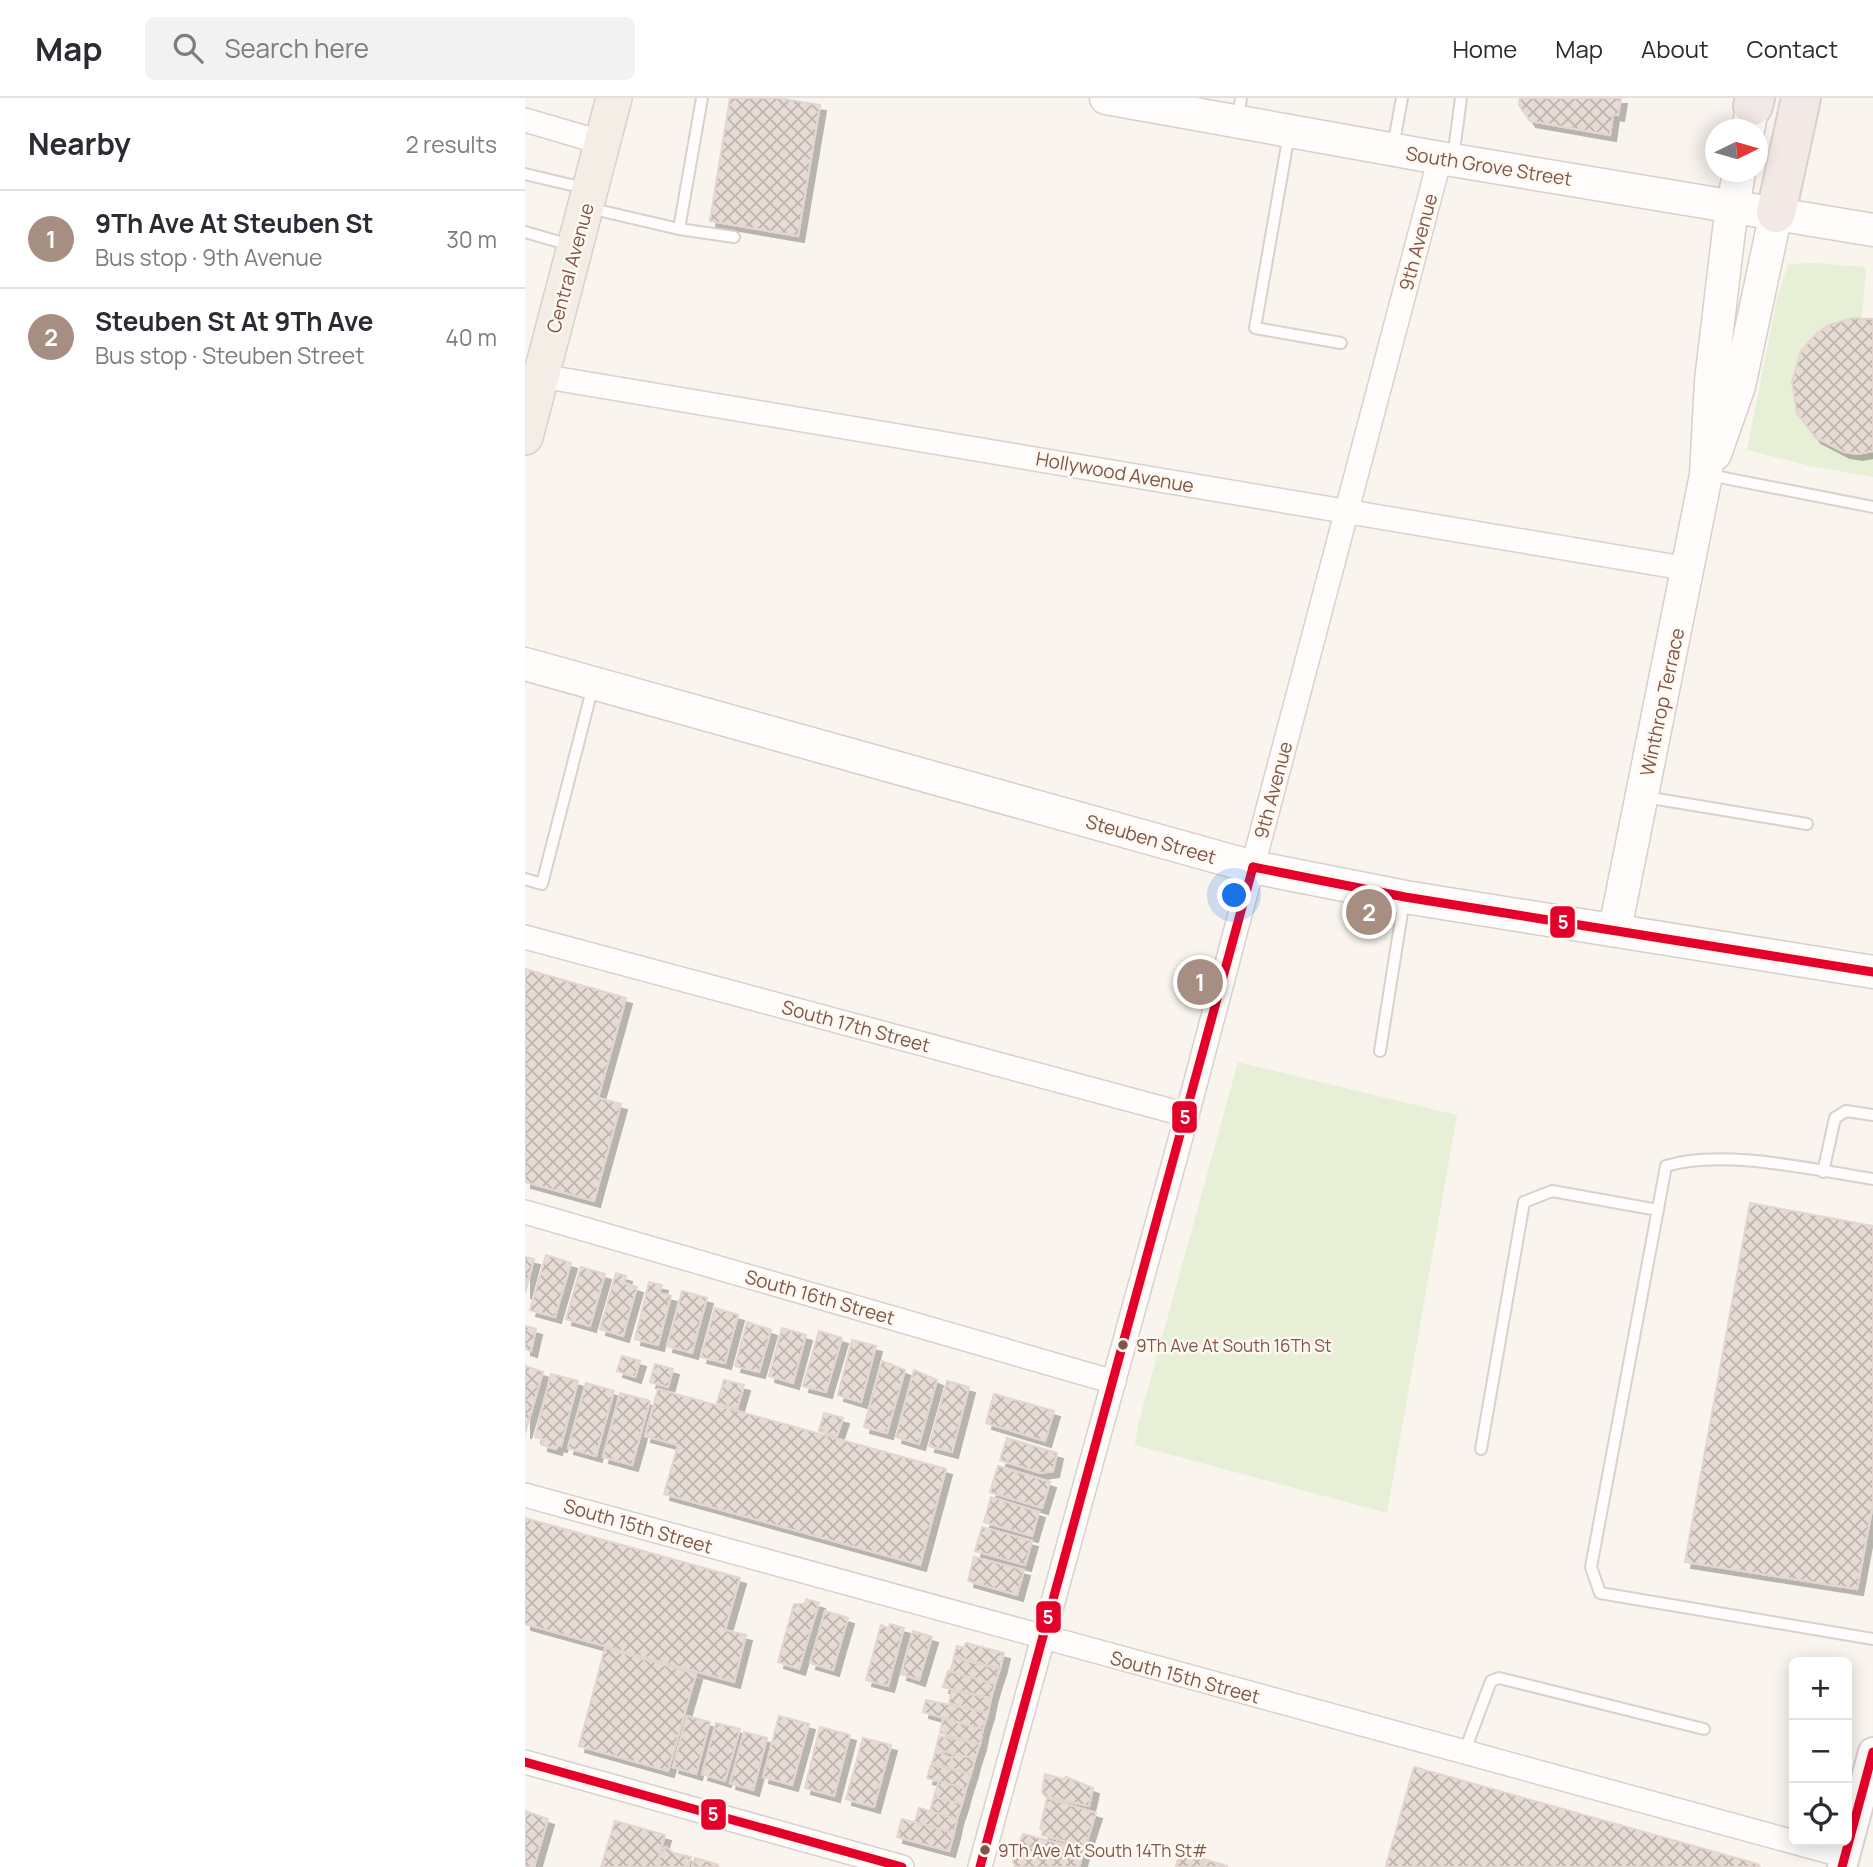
<!DOCTYPE html>
<meta charset="utf-8">
<style>
:root{--surface:#fff;--page:#f2f2f3;--text:#2b2b33;--muted:#7c7c81;--line:#e1e1e2;--accent:#a78e83}
body{margin:0;font-family:Manrope,sans-serif;background:var(--page);color:var(--text)}
.controls{position:absolute;right:21px;bottom:21px;display:grid;overflow:hidden;border-radius:10px;box-shadow:0 4px 18px #0003}
.controls button{width:63px;height:63px;display:grid;place-items:center;padding:0;border:0;border-bottom:2px solid var(--line);background:var(--surface);color:var(--text);font:35px sans-serif}
.compass{position:absolute;left:1180px;top:21px;width:63px;height:63px;border-radius:50%;background:var(--surface);box-shadow:0 4px 18px #0003;rotate:85deg}
.you{position:absolute;left:710px;top:798px;width:24px;height:24px;margin:-18px;border:5px solid #fff;border-radius:50%;background:#1a73e8;box-shadow:0 0 0 10px #1a73e833}
.badge{display:grid;place-items:center;width:46px;height:46px;border-radius:50%;background:var(--accent);color:#fff;font-size:23px;font-weight:700}
.pin{position:absolute;translate:-50% -50%;border:4px solid #fff;box-shadow:0 2px 7px #0006}
.list{margin:0;padding:0;list-style:none}
h2{display:flex;justify-content:space-between;align-items:center;height:91px;margin:0;padding:0 28px;font-size:30px}
h2 small{font-size:23px;font-weight:400;color:var(--muted)}
.list li{display:grid;grid-template-columns:46px 1fr auto;gap:21px;align-items:center;box-sizing:border-box;height:98px;padding:0 28px;border-top:2px solid var(--line)}
.list b{display:block;font-size:26px;white-space:nowrap}
.list p{margin:0;font-size:23px;white-space:nowrap;color:var(--muted)}
.list em{font-size:23px;font-style:normal;color:var(--muted)}
.icon{flex:none;width:38px;height:38px;fill:none;stroke:currentColor;stroke-width:2;stroke-linecap:round;stroke-linejoin:round}
.map{position:relative;flex:none;width:1348px;height:1769px;overflow:hidden}
header{display:flex;align-items:center;gap:42px;box-sizing:border-box;height:98px;padding:0 35px;background:var(--surface);border-bottom:2px solid var(--line)}
header strong{font-size:33px}
nav{display:flex;gap:38px;margin-inline-start:auto;font-size:24px}
.search{width:490px;height:63px;background:var(--page);display:flex;align-items:center;gap:18px;box-sizing:border-box;padding:0 24px;border-radius:10px;color:var(--muted);font-size:26px}
main{display:flex}
aside{flex:1;background:var(--surface)}
.map>svg:first-child{display:block}
.grass{fill:#e7f0d7}
.building{fill:url(#building-cross-hatch);stroke:#e3d6cf;stroke-width:2;filter:url(#shadow)}
.lines{fill:none;stroke-linecap:round;stroke-linejoin:round}
.service-casing{stroke:#d9d1cc;stroke-width:14}
.minor-casing{stroke:#d9d1cc;stroke-width:26}
.tertiary-casing{stroke:#d9d1cc;stroke-width:32}
.secondary-casing{stroke:#d9cfc9;stroke-width:35}
.primary-casing{stroke:#dad0ca;stroke-width:38}
.motorway-casing{stroke:#dad0ca;stroke-width:42}
.service{stroke:#fefdfc;stroke-width:10}
.minor{stroke:#fefdfc;stroke-width:23}
.tertiary{stroke:#fefdfc;stroke-width:28}
.secondary{stroke:#fefdfc;stroke-width:32}
.primary{stroke:#f3ede6;stroke-width:35}
.motorway{stroke:#f2e8e5;stroke-width:38}
.bus-1-casing{stroke:#fff8f0;stroke-width:14}
.bus-1{stroke:#e4002b;stroke-width:9}
.bus-dot{fill:#7b574a;stroke:#fff8f0;stroke-width:2.5}
.labels{text-anchor:middle;stroke-width:5;stroke-linejoin:round;paint-order:stroke}
.bus-label{font-size:17px;fill:#7b574a;stroke:#fff8f0;text-anchor:start}
.street-label{font-size:19px;fill:#7b574a;stroke:#fff8f0}
.line-badge{stroke:#fff8f0;stroke-width:2.5}
.badge-label{font-size:19px;text-anchor:middle;font-weight:bold;fill:#fff}
</style>
<header>
<strong>Map</strong>
<div class="search"><svg class="icon" aria-label="search" viewBox="0 0 24 24"><circle cx="10" cy="10" r="6"/><path d="M15 15l6 6"/></svg>Search here</div>
<nav><a>Home</a><a>Map</a><a>About</a><a>Contact</a></nav>
</header>
<main>
<aside>
<h2>Nearby<small>2 results</small></h2>
<ul class="list">
<li><span class="badge">1</span><div><b>9Th Ave At Steuben St</b><p>Bus stop · 9th Avenue</p></div><em>30 m</em></li>
<li><span class="badge">2</span><div><b>Steuben St At 9Th Ave</b><p>Bus stop · Steuben Street</p></div><em>40 m</em></li>
</ul>
</aside>
<div class="map">
<svg width="1348" height="1769" viewBox="0 0 1348 1769">
<defs>
<pattern id="building-cross-hatch" width="8" height="8" patternUnits="userSpaceOnUse" patternTransform="scale(1.75)"><rect width="8" height="8" fill="#e6dcd5"/><path d="M0 0l8 8M0 8l8-8" fill="none" stroke="#bfb5af"/></pattern>
<filter id="shadow"><feDropShadow dx="6" dy="6" stdDeviation="0" flood-color="#0004"/></filter>
</defs>
<rect width="100%" height="100%" fill="#f9f4ee"/>
<!-- grass -->
<g class="grass">
<path d="M1289 165 1341 169 1337 221C1300 218 1274 246 1268 281 1266 291 1271 304 1272 315L1333 356 1348 353V379L1285 368 1222 352 1252 201 1263 166Z"/>
<polygon points="713,964 932,1017 862,1415 610,1347 614,1323"/>
</g>
<!-- building -->
<g class="building">
<polygon points="205,0 253,0 295,7 273,138 185,123"/>
<polygon points="995,0 1096,0 1093,17 1088,16 1085,37 1005,23 994,7"/>
<polygon points="1327,220 1348,221 1348,353 1332,356 1319,354 1290,339 1272,315 1267,284 1276,253 1292,235 1304,227"/>
<polygon points="0,871 101,900 73,1000 96,1006 69,1103 0,1084"/>
<polygon points="1225,1105 1348,1128 1348,1406 1332,1491 1160,1464"/>
<polygon points="21,1157 46,1165 30,1219 5,1212"/>
<polygon points="0,1159 9,1161 0,1195"/>
<polygon points="56,1169 80,1176 65,1228 41,1221"/>
<polygon points="91,1175 101,1178 99,1185 112,1189 98,1238 75,1231"/>
<polygon points="124,1184 137,1187 134,1195 146,1198 133,1247 110,1241"/>
<polygon points="157,1193 182,1200 167,1255 142,1248"/>
<polygon points="190,1210 213,1217 200,1265 176,1259"/>
<polygon points="222,1224 246,1232 234,1274 210,1268"/>
<polygon points="0,1228 11,1231 6,1253 0,1251"/>
<polygon points="257,1230 281,1237 268,1285 244,1278"/>
<polygon points="294,1233 317,1240 301,1294 278,1288"/>
<polygon points="327,1242 351,1248 336,1304 313,1297"/>
<polygon points="97,1258 115,1263 110,1279 92,1273"/>
<polygon points="357,1263 380,1272 362,1335 339,1329"/>
<polygon points="130,1266 148,1271 143,1289 125,1284"/>
<polygon points="0,1268 18,1274 0,1335"/>
<polygon points="389,1272 412,1282 394,1346 371,1339"/>
<polygon points="26,1276 53,1283 36,1348 32,1347 31,1351 17,1347 18,1341 10,1339"/>
<polygon points="199,1282 219,1287 212,1311 192,1305"/>
<polygon points="422,1283 444,1289 427,1354 404,1348"/>
<polygon points="61,1285 89,1293 71,1358 43,1350"/>
<polygon points="133,1291 421,1371 395,1467 139,1396 153,1347 120,1338"/>
<polygon points="95,1295 125,1303 107,1367 78,1359"/>
<polygon points="469,1296 529,1313 520,1343 461,1325"/>
<polygon points="299,1315 318,1320 312,1338 294,1333"/>
<polygon points="482,1340 532,1355 528,1373 515,1375 475,1362"/>
<polygon points="473,1368 525,1384 517,1410 465,1394"/>
<polygon points="466,1399 514,1414 507,1438 459,1424"/>
<polygon points="0,1420 215,1480 200,1532 221,1537 209,1584 0,1526"/>
<polygon points="457,1429 507,1443 500,1467 450,1453"/>
<polygon points="449,1459 499,1472 492,1497 443,1483"/>
<polygon points="281,1501 294,1505 274,1571 253,1564 269,1506 280,1506"/>
<polygon points="300,1513 323,1520 308,1572 285,1565"/>
<polygon points="365,1526 379,1530 363,1588 341,1582 356,1527 364,1530"/>
<polygon points="388,1533 407,1539 394,1582 376,1576"/>
<polygon points="441,1545 479,1555 475,1571 429,1558 432,1548 439,1550"/>
<polygon points="80,1550 171,1576 143,1673 54,1648"/>
<polygon points="429,1560 475,1571 470,1586 425,1574"/>
<polygon points="423,1573 470,1586 466,1600 418,1589"/>
<polygon points="427,1593 466,1600 463,1615 424,1605"/>
<polygon points="401,1602 463,1615 458,1631 398,1614"/>
<polygon points="162,1618 185,1624 171,1676 148,1669"/>
<polygon points="254,1618 284,1626 267,1687 238,1679"/>
<polygon points="418,1621 458,1631 455,1646 415,1635"/>
<polygon points="191,1625 215,1631 200,1683 177,1676"/>
<polygon points="295,1629 325,1637 309,1698 280,1690"/>
<polygon points="219,1634 242,1640 228,1692 205,1685"/>
<polygon points="414,1638 455,1646 450,1661 411,1651"/>
<polygon points="338,1640 366,1647 349,1709 321,1701"/>
<polygon points="411,1652 427,1661 428,1655 450,1661 446,1676 407,1665"/>
<polygon points="406,1667 446,1676 441,1691 402,1680"/>
<polygon points="889,1669 1233,1766 1235,1769 863,1769 861,1768"/>
<polygon points="520,1676 538,1681 541,1679 568,1690 564,1708 520,1698 517,1694"/>
<polygon points="414,1683 441,1691 437,1706 409,1699"/>
<polygon points="409,1699 437,1706 432,1721 405,1714"/>
<polygon points="522,1700 571,1715 560,1749 517,1737 518,1733 515,1731"/>
<polygon points="394,1710 432,1721 429,1735 390,1724"/>
<polygon points="0,1713 23,1721 9,1769 0,1769"/>
<polygon points="377,1721 429,1735 424,1753 372,1739"/>
<polygon points="90,1723 140,1737 131,1769 76,1769"/>
<polygon points="498,1736 559,1752 554,1769 490,1769 488,1763"/>
<polygon points="141,1749 148,1755 166,1759 163,1769 132,1769 137,1752"/>
<polygon points="655,1754 678,1761 675,1769 651,1769"/>
<polygon points="170,1760 192,1766 194,1769 167,1769"/>
<polygon points="679,1761 702,1768 702,1769 677,1769"/>
</g>
<g class="lines">
<!-- service casing -->
<g class="service-casing">
<g id="service">
<polyline points="713,21 716,0"/>
<polyline points="764,36 730,230 816,245"/>
<polyline points="868,49 877,0"/>
<polyline points="928,60 936,0"/>
<polyline points="0,76 59,90"/>
<polyline points="64,110 154,131 177,0"/>
<polyline points="154,131 209,139"/>
<polyline points="0,134 45,147"/>
<polyline points="1184,377 1348,409"/>
<polyline points="1120,699 1282,726"/>
<polyline points="0,781 17,786 68,588"/>
<polyline points="855,953 879,802"/>
<polyline points="1298,1074 1310,1020 1321,1013 1348,1017"/>
<path d="M1348 1081C1290 1072 1196 1050 1141 1068L1066 1469 1075 1495 1348 1541"/>
<polyline points="956,1351 999,1104 1027,1093 1133,1112"/>
<polyline points="939,1655 966,1583 974,1580 1179,1631"/>
</g>
</g>
<!-- minor casing -->
<g class="minor-casing">
<g id="minor">
<polyline points="0,22 78,45"/>
<polyline points="16,278 1164,471"/>
<polyline points="0,839 662,1017"/>
<polyline points="0,1114 589,1284"/>
<polyline points="0,1397 1320,1758"/>
<polyline points="0,1664 377,1769"/>
<polyline points="455,1769 662,1017 915,60"/>
</g>
</g>
<!-- tertiary casing -->
<g class="tertiary-casing">
<polyline id="tertiary" points="1317,1769 1348,1654"/>
</g>
<!-- secondary casing -->
<g class="secondary-casing">
<g id="secondary">
<polyline points="581,0 915,60 1348,132"/>
<polyline points="1223,32 1229,0"/>
<polyline points="1190,356 1214,288 1251,115"/>
<polyline points="0,566 728,769 880,799 1348,874"/>
<polyline points="1090,831 1181,377 1186,283 1204,132 1214,74"/>
</g>
</g>
<!-- primary casing -->
<g class="primary-casing">
<polyline id="primary" points="0,339 89,0"/>
</g>
<!-- motorway casing -->
<g class="motorway-casing">
<g id="motorway">
<polyline points="1228,8 1230,0"/>
<polyline points="1251,115 1276,0"/>
</g>
</g>
<!-- service -->
<use href="#service" class="service"/>
<!-- minor -->
<use href="#minor" class="minor"/>
<!-- tertiary -->
<use href="#tertiary" class="tertiary"/>
<!-- secondary -->
<use href="#secondary" class="secondary"/>
<!-- primary -->
<use href="#primary" class="primary"/>
<!-- motorway -->
<use href="#motorway" class="motorway"/>
<!-- bus-1 casing -->
<g class="bus-1-casing">
<g id="bus-1">
<polyline points="728,769 880,799 1348,874"/>
<polyline points="0,1664 377,1769"/>
<polyline points="455,1769 728,769"/>
<polyline points="1317,1769 1348,1654"/>
</g>
</g>
<!-- bus-1 -->
<use href="#bus-1" class="bus-1"/>
</g>
<!-- markers -->
<g class="bus-dot">
<circle cx="598" cy="1247" r="6"/>
<circle cx="460" cy="1752" r="6"/>
</g>
<g class="labels">
<!-- bus labels -->
<g class="bus-label">
<text x="611" y="1254">9Th Ave At South 16Th St</text>
<text x="473" y="1759">9Th Ave At South 14Th St#</text>
</g>
<!-- street labels -->
<g class="street-label">
<text transform="translate(964 68) rotate(9)" y="7">South Grove Street</text>
<text transform="translate(893 144) rotate(-75)" y="7">9th Avenue</text>
<text transform="translate(45 170) rotate(-75)" y="7">Central Avenue</text>
<text transform="translate(590 374) rotate(10)" y="7">Hollywood Avenue</text>
<text transform="translate(1137 604) rotate(-78)" y="7">Winthrop Terrace</text>
<text transform="translate(748 692) rotate(-75)" y="7">9th Avenue</text>
<text transform="translate(626 741) rotate(16)" y="7">Steuben Street</text>
<text transform="translate(331 928) rotate(15)" y="7">South 17th Street</text>
<text transform="translate(295 1199) rotate(16)" y="7">South 16th Street</text>
<text transform="translate(113 1428) rotate(16)" y="7">South 15th Street</text>
<text transform="translate(660 1579) rotate(15)" y="7">South 15th Street</text>
</g>
</g>
<g class="line-badge">
<rect x="1024" y="807" width="27" height="34" rx="7" fill="#e4002b"/>
<rect x="646" y="1002" width="27" height="34" rx="7" fill="#e4002b"/>
<rect x="510" y="1502" width="27" height="34" rx="7" fill="#e4002b"/>
<rect x="175" y="1700" width="27" height="33" rx="7" fill="#e4002b"/>
</g>
<g class="badge-label">
<text x="1038" y="831">5</text>
<text x="660" y="1026">5</text>
<text x="523" y="1526">5</text>
<text x="188" y="1723">5</text>
</g>
</svg>
<div class="controls">
<button>+</button>
<button>−</button>
<button><svg class="icon" aria-label="locate" viewBox="0 0 24 24"><circle cx="12" cy="12" r="6"/><path d="M12 2v4M12 18v4M2 12h4M18 12h4"/></svg></button>
</div>
<svg class="compass" viewBox="-18 -18 36 36"><path d="M0-13l5 13h-10z" fill="#e53935"/><path d="M0 13l5-13h-10z" fill="#7c7c81"/></svg>
<div class="you"></div>
<div class="pin badge" style="left:675px;top:884px">1</div>
<div class="pin badge" style="left:844px;top:814px">2</div>
</div>
</main>
